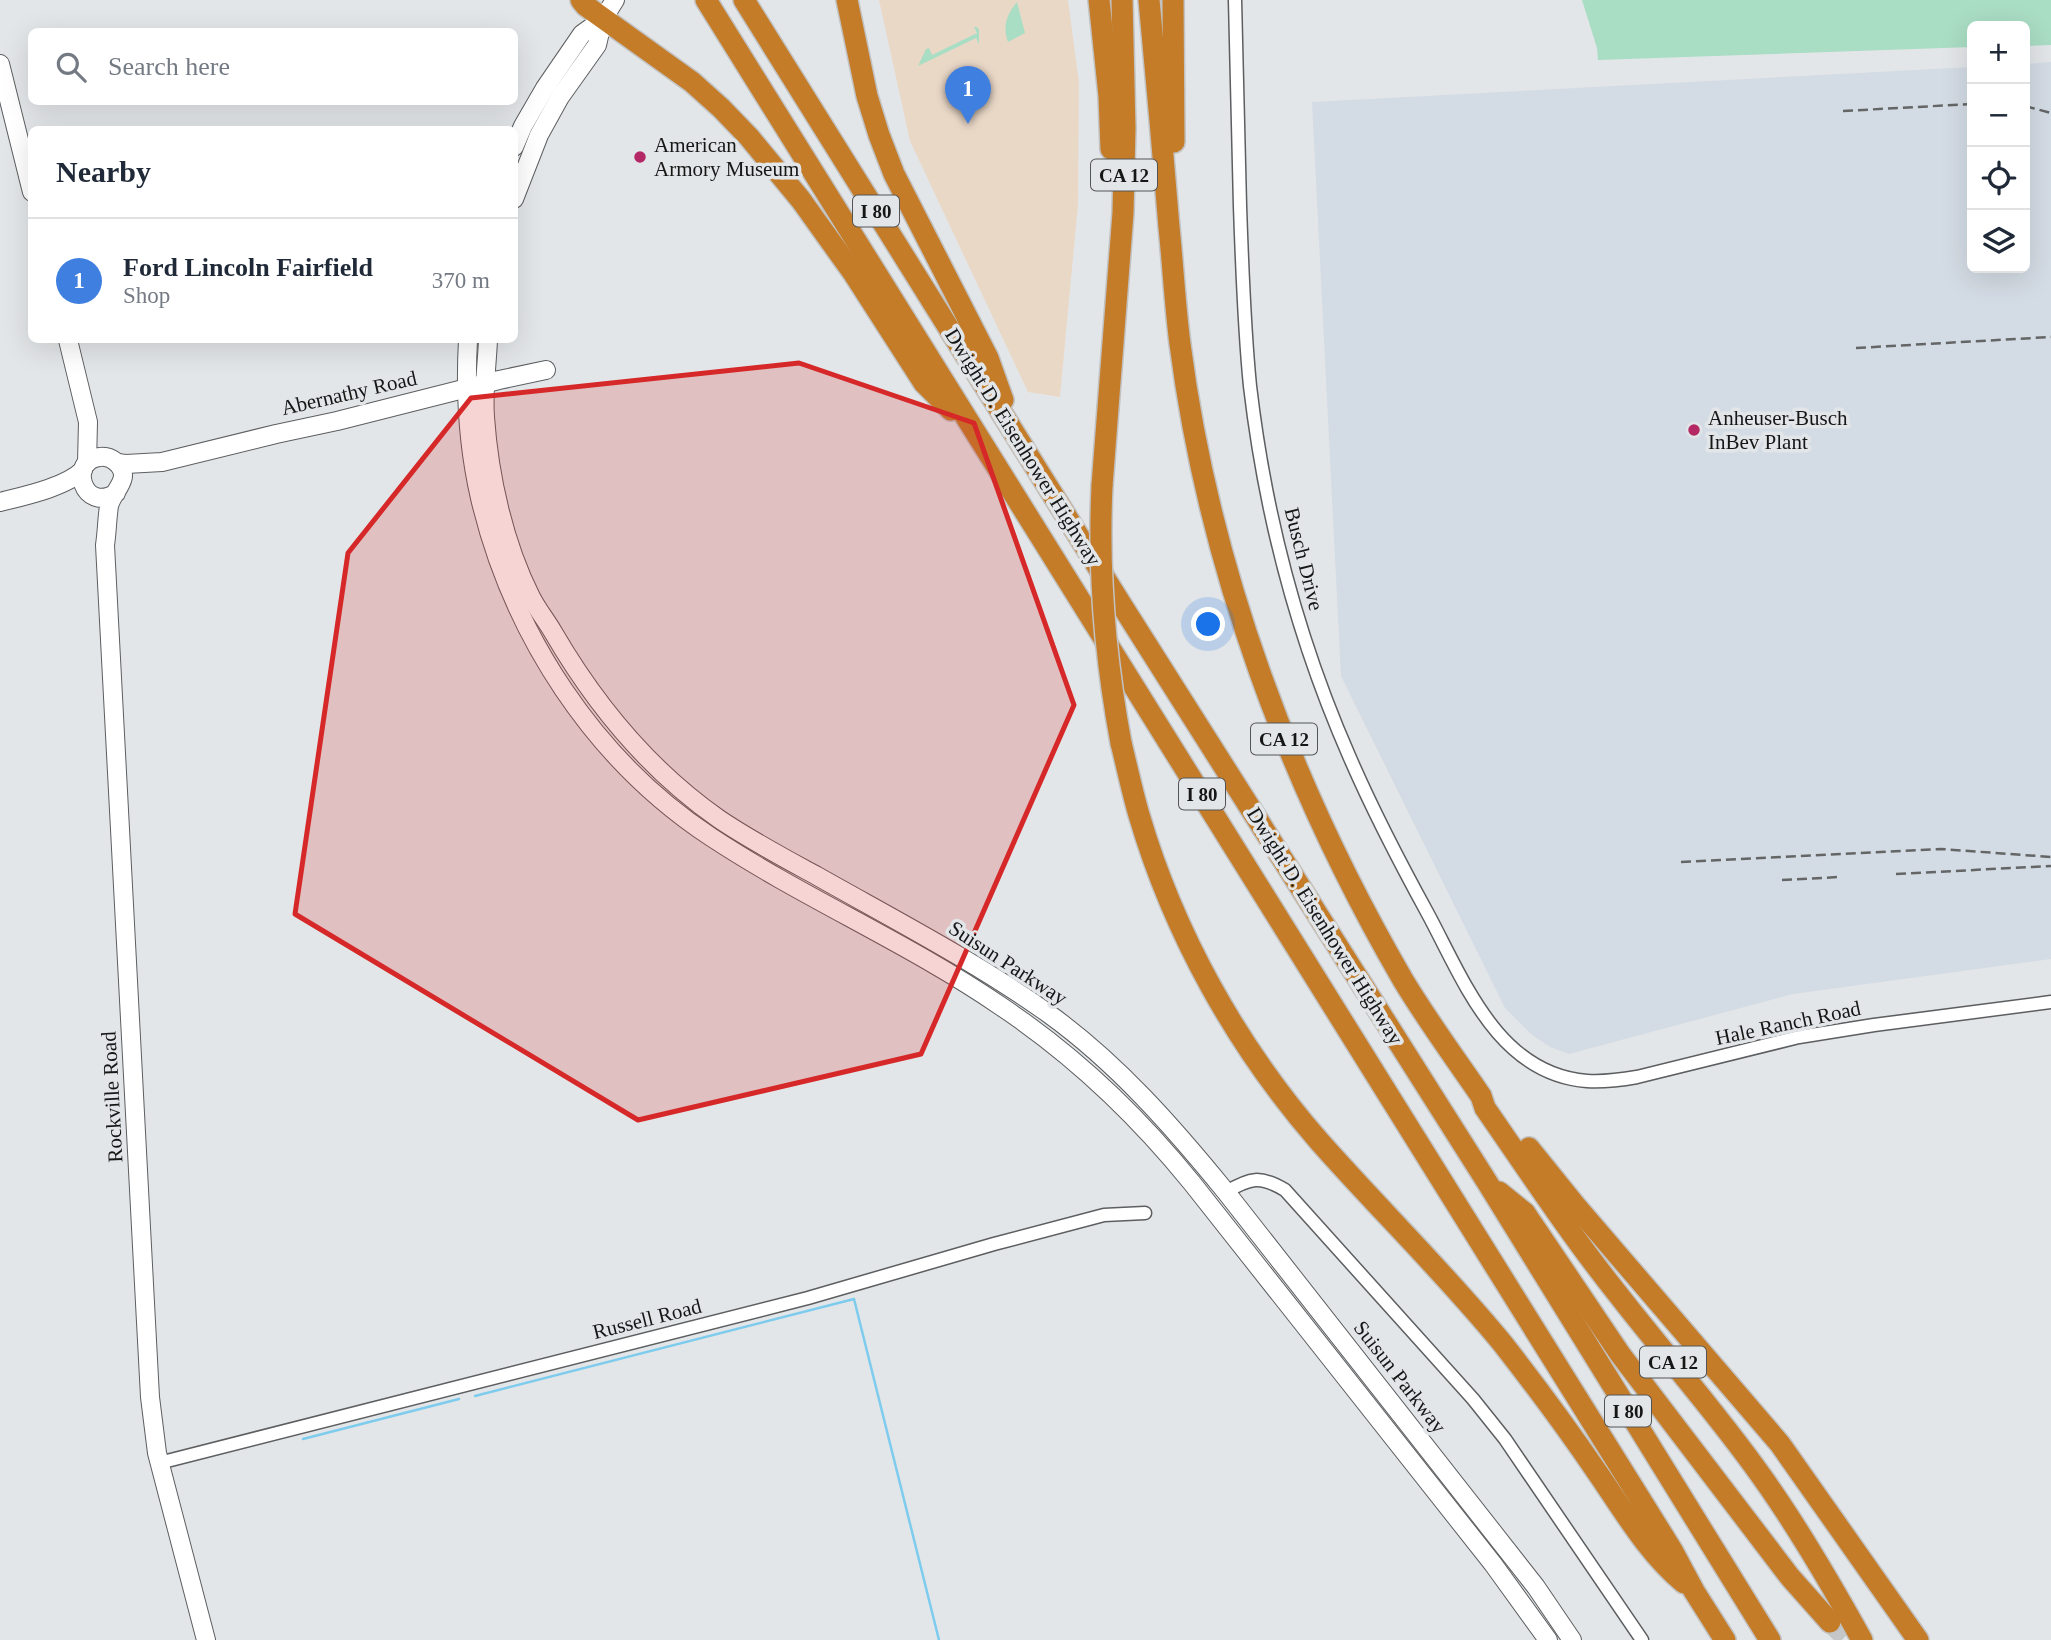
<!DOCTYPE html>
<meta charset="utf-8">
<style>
:root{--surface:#fff;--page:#f2f2f3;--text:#1f2937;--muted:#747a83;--line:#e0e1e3;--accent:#b42965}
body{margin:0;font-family:"Times New Roman",serif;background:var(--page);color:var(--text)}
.controls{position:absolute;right:21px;top:21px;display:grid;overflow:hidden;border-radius:10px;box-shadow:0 7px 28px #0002}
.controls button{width:63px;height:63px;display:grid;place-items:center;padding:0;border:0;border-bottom:2px solid var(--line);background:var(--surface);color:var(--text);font:35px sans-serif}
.you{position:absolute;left:1209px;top:625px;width:24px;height:24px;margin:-18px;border:5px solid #fff;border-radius:50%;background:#1a73e8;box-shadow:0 0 0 10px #1a73e833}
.badge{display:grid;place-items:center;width:46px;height:46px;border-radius:50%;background:var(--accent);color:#fff;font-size:23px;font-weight:700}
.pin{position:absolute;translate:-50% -58px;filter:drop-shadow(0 2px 4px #0008)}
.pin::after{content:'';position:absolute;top:37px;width:24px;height:21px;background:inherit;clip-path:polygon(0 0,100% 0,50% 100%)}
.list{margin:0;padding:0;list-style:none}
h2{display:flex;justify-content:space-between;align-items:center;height:91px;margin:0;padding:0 28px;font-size:30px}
h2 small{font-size:23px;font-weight:400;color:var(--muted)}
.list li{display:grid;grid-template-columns:46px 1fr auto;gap:21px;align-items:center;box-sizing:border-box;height:126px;padding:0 28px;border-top:2px solid var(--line)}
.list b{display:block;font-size:26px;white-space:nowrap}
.list p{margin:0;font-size:23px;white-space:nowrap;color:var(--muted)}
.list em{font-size:23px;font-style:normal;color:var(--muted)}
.icon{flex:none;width:38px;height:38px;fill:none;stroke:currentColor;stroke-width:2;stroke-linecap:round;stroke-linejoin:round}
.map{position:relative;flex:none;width:2051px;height:1640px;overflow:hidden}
.search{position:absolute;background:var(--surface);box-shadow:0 7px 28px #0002;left:28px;top:28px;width:490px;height:77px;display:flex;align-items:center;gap:18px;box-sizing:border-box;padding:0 24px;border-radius:10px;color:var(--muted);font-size:26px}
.panel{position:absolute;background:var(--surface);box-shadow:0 7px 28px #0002;left:28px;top:126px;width:490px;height:217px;border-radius:10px}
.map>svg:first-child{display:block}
.commercial{fill:#ead8c7}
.built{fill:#d3dbe4}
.green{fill:#a9ddc4}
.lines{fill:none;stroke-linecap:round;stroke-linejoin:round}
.stream{stroke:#7dccee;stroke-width:2.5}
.highway-tunnel{stroke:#c4c7c8;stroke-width:21;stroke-dasharray:21 10;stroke-linecap:butt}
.street-casing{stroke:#5c5e60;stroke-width:15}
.secondary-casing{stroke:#5c5e60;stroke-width:20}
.highway-casing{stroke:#c2c2c2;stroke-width:24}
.street{stroke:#fff;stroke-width:12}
.secondary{stroke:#fff;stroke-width:18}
.highway{stroke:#c47c29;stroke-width:21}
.rail{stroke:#646666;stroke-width:2.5;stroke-dasharray:10 5;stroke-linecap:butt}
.highway-bridge-casing{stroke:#c2c2c2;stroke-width:24;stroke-linecap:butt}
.highway-bridge{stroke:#c47c29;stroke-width:21}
.marked{fill:#d62828;fill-opacity:0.2;stroke:#d62828;stroke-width:5;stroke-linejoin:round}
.poi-dot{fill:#b42965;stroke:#e3e6e8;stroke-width:2.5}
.labels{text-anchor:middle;stroke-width:7;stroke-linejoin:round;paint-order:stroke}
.shield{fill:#e3e6e8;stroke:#535455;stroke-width:2}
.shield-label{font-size:19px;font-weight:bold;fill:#151616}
.poi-label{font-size:21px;fill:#151616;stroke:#e3e6e8;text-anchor:start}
.street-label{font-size:21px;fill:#151616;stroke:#e3e6e8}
</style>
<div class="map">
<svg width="2051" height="1640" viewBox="0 0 2051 1640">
<rect width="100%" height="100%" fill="#e3e6e8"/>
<!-- commercial -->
<polygon class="commercial" points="879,0 1068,0 1079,83 1078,204 1060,397 1028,392 910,141"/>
<!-- built -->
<polygon class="built" points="2051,62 2051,959 1793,994 1569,1054 1550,1047 1531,1034 1505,1008 1341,676 1312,102 1972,67 1972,268 2025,268 2025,64"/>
<!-- green -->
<g class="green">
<polygon points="1582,0 2051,0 2051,45 2025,46 2025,26 1972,26 1972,47 1598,60 1597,48"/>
<path d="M1017 2 1025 33 1008 42C1002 26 1007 14 1017 2Z"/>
<polygon points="974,27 977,27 979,30 979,44 976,38 918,66 926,49 929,48 932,55 977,33"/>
</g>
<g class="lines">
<!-- stream -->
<g class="stream">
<polyline points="475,1396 854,1299 939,1640"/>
<polyline points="303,1439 459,1399"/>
</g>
<!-- highway-tunnel -->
<polyline class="highway-tunnel" points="1830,1622 1849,1640"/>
<!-- street casing -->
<g class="street-casing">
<g id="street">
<path d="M1235 0C1237 69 1238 137 1240 206 1242 266 1244 326 1250 386 1265 514 1298 640 1350 758 1373 811 1400 863 1428 914 1464 981 1498 1074 1587 1081 1604 1082 1620 1080 1637 1077L1799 1037 1874 1025 2051 1002"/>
<path d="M1226 1192C1250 1178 1260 1175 1285 1190L1473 1399 1505 1439 1642 1640"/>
<polyline points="159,1463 808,1298 994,1244 1104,1215 1145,1213"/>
</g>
</g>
<!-- secondary casing -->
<g class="secondary-casing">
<g id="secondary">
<polyline points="0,64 32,192"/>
<polyline points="514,147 523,126 545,88 582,34 603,19"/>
<polyline points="514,199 539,135 560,97 597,45 603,19 615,0"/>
<polyline points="68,340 88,422 87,463"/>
<path d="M468 340C465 393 468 446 480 498 512 634 594 760 711 837 805 899 909 943 1002 1007 1075 1056 1137 1115 1192 1183L1493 1564 1548 1640"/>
<path d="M488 340C487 365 483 391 485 417 489 476 504 544 531 597 537 609 546 620 553 632 596 706 649 770 719 819 750 840 784 858 817 876 895 920 976 962 1049 1014 1117 1063 1173 1127 1226 1192L1536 1587 1572 1640"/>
<polyline points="117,463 126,464 162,462 276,434 337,421 499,380 546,370"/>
<path d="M116 493C83 514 67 460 100 457 106 456 111 458 116 462 134 478 112 491 109 506 107 519 107 532 105 545L146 1322 150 1397 157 1453 206 1640"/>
<path d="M0 502C24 496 66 487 83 470"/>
</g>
</g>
<!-- highway casing -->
<g class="highway-casing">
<g id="highway">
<polyline points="581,0 586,6 692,82 721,108 749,137 801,200 854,274 924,383 951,410"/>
<polyline points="706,0 1672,1550 1694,1591 1725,1640"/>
<polyline points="744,0 1121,604 1487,1182 1770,1640"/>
<polyline points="847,0 867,96 879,135 894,174 988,358 1003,400"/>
<polyline points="1099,0 1109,96 1111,149"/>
<path d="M1149 0C1156 76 1163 151 1169 227 1173 266 1175 305 1180 344 1209 568 1290 785 1403 980 1427 1020 1455 1058 1481 1096L1485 1108C1528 1170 1570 1234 1617 1293 1665 1355 1717 1413 1762 1477 1799 1529 1831 1584 1862 1640"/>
<polyline points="1173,0 1174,142"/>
<polyline points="1102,486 1123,213 1125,128 1122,0"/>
<path d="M1121 743C1127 767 1132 791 1139 815 1174 934 1237 1047 1319 1141 1379 1209 1445 1273 1503 1344 1535 1385 1567 1428 1597 1472 1624 1511 1647 1552 1684 1583"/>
<polyline points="1529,1148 1575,1205 1780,1444 1918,1640"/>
<polyline points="1499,1192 1525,1213 1620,1354 1790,1577 1830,1622"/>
</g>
</g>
<!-- street -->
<use href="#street" class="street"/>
<!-- secondary -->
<use href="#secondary" class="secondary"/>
<!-- highway -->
<use href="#highway" class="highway"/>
<!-- rail -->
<g class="rail">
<polyline points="2025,106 2051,113"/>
<polyline points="1843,111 1972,104"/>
<polyline points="1856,348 2051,337"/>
<polyline points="1681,862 1941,849 2051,857"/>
<polyline points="1896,874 2051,866"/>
<polyline points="1782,880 1839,877"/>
</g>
<!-- highway-bridge casing -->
<g class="highway-bridge-casing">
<path id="highway-bridge" d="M1102 486C1098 573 1105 658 1121 743"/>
</g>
<!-- highway-bridge -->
<use href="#highway-bridge" class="highway-bridge"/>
</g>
<!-- marked area -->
<path class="marked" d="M799 363 974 423 1074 705 921 1054 638 1120 295 914 348 553 471 398Z"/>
<!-- markers -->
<g class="poi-dot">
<circle cx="640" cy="157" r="7"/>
<circle cx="1694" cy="430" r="7"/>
</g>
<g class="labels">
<!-- shield labels -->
<g class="shield">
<rect x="1091" y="159.5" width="66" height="31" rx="5"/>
<rect x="853" y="195.5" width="46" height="31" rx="5"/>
<rect x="1251" y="723.5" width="66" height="31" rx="5"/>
<rect x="1179" y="778.5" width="46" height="31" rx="5"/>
<rect x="1640" y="1346.5" width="66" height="31" rx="5"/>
<rect x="1605" y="1395.5" width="46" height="31" rx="5"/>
</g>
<g class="shield-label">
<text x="1124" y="182">CA 12</text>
<text x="876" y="218">I 80</text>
<text x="1284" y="746">CA 12</text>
<text x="1202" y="801">I 80</text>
<text x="1673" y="1369">CA 12</text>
<text x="1628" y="1418">I 80</text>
</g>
<!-- poi labels -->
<g class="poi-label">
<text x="654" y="152">American<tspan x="654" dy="24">Armory Museum</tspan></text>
<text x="1708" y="425">Anheuser-Busch<tspan x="1708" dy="24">InBev Plant</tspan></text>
</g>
<!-- street labels -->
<g class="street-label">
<text transform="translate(349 393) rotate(-13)" y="7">Abernathy Road</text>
<text transform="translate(1023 447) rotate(58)" y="7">Dwight D. Eisenhower Highway</text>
<text transform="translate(1304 559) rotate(76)" y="7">Busch Drive</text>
<text transform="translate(1325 926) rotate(58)" y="7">Dwight D. Eisenhower Highway</text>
<text transform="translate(1008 963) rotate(33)" y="7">Suisun Parkway</text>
<text transform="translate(1788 1023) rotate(-12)" y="7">Hale Ranch Road</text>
<text transform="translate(112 1097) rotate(-93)" y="7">Rockville Road</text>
<text transform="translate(647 1319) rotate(-14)" y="7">Russell Road</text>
<text transform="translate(1400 1377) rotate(52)" y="7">Suisun Parkway</text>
</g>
</g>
</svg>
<div class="controls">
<button>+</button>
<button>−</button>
<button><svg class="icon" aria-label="locate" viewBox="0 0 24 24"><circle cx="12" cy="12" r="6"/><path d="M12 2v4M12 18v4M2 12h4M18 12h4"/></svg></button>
<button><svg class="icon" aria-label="layers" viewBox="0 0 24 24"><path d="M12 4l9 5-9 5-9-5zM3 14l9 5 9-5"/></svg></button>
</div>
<div class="you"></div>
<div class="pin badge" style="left:968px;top:124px;background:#3f7fe0">1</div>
<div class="search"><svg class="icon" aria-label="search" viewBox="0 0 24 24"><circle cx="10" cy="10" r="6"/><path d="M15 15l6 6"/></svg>Search here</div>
<section class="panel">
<h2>Nearby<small></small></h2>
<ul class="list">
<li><span class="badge" style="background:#3f7fe0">1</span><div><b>Ford Lincoln Fairfield</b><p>Shop</p></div><em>370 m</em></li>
</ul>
</section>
</div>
